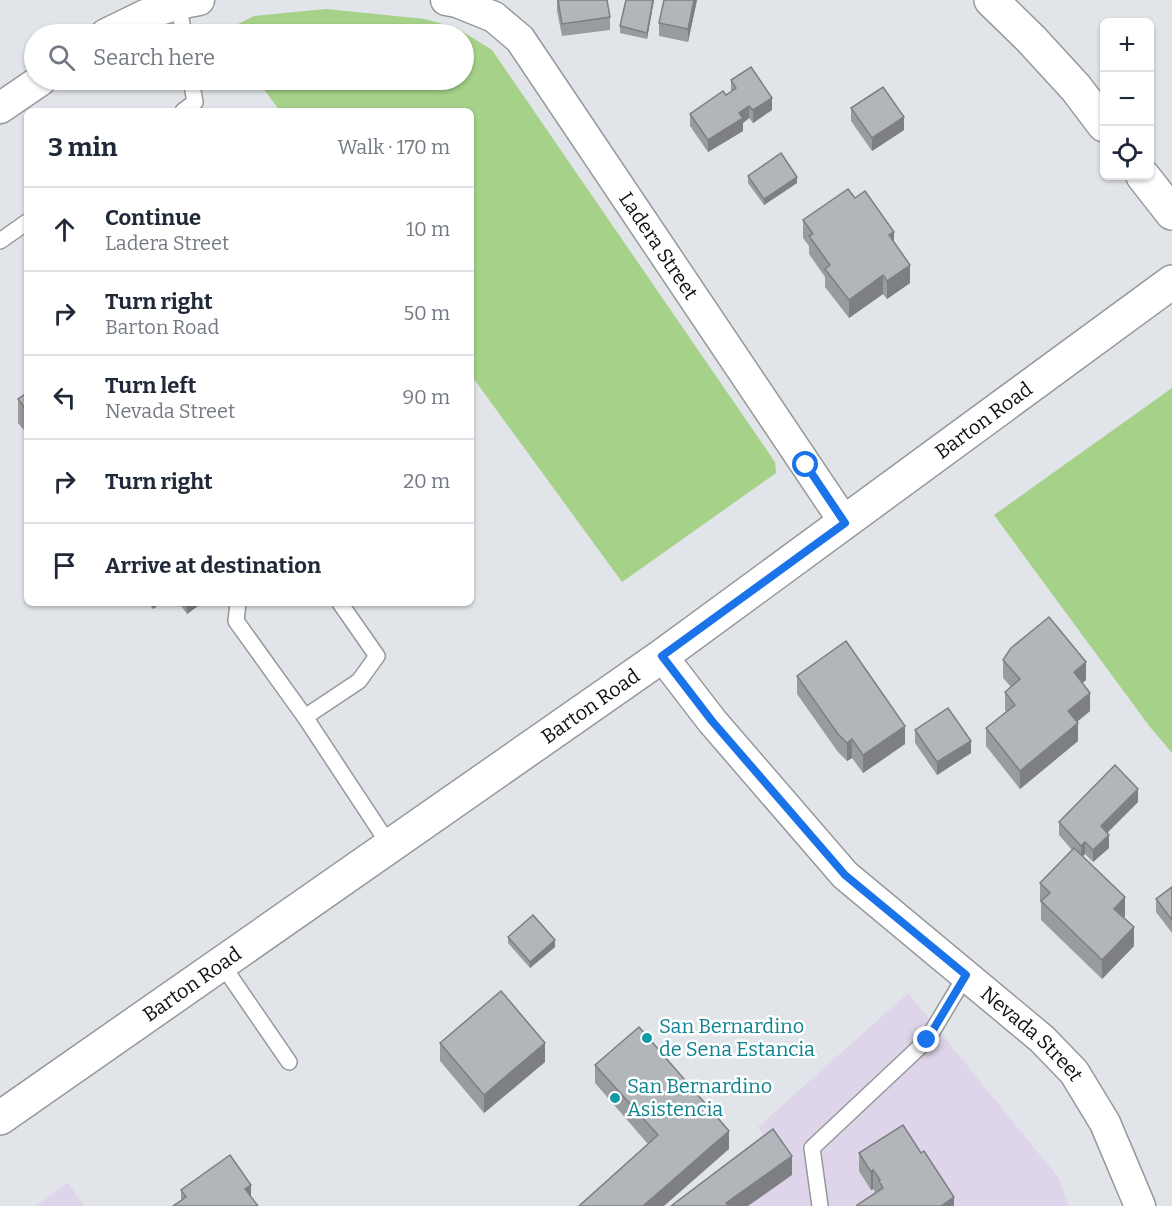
<!DOCTYPE html>
<meta charset="utf-8">
<style>
:root{--surface:#fff;--page:#f2f2f3;--text:#1f2937;--muted:#747a83;--line:#e0e1e3}
body{margin:0;font-family:Bitter,serif;background:var(--page);color:var(--text)}
.controls{position:absolute;right:18px;top:18px;display:grid;overflow:hidden;border-radius:9px;box-shadow:0 2px 4px #0004}
.controls button{width:54px;height:54px;display:grid;place-items:center;padding:0;border:0;border-bottom:2px solid var(--line);background:var(--surface);color:var(--text);font:30px sans-serif}
.stop{position:absolute;width:18px;height:18px;margin:-14px;border:4px solid #1a73e8;border-radius:50%;background:#fff}
.stop.end{background:#1a73e8;border-color:#fff;box-shadow:0 2px 6px #0008}
.list{margin:0;padding:0;list-style:none}
h2{display:flex;justify-content:space-between;align-items:center;height:78px;margin:0;padding:0 24px;font-size:26px}
h2 small{font-size:20px;font-weight:400;color:var(--muted)}
.list li{display:grid;grid-template-columns:39px 1fr auto;gap:18px;align-items:center;box-sizing:border-box;height:84px;padding:0 24px;border-top:2px solid var(--line)}
.list b{display:block;font-size:22px;white-space:nowrap}
.list p{margin:0;font-size:20px;white-space:nowrap;color:var(--muted)}
.list em{font-size:20px;font-style:normal;color:var(--muted)}
.icon{flex:none;width:33px;height:33px;fill:none;stroke:currentColor;stroke-width:2;stroke-linecap:round;stroke-linejoin:round}
.map{position:relative;flex:none;width:1172px;height:1206px;overflow:hidden}
.search{position:absolute;background:var(--surface);box-shadow:0 2px 4px #0004;left:24px;top:24px;width:450px;height:66px;display:flex;align-items:center;gap:15px;box-sizing:border-box;padding:0 21px;border-radius:33px;color:var(--muted);font-size:22px}
.panel{position:absolute;background:var(--surface);box-shadow:0 2px 4px #0004;left:24px;top:108px;width:450px;height:498px;border-radius:9px}
.map>svg:first-child{display:block}
.commercial{fill:#dfd5ea}
.green{fill:#a6d189}
.lines{fill:none;stroke-linecap:round;stroke-linejoin:round}
.service-casing{stroke:#96989c;stroke-width:18}
.minor-casing{stroke:#96989c;stroke-width:33}
.secondary-casing{stroke:#96989c;stroke-width:36}
.service{stroke:#fff;stroke-width:15}
.minor{stroke:#fff;stroke-width:30}
.secondary{stroke:#fff;stroke-width:33}
.wall{fill:#999c9f}
.shaded-wall{fill:#7d7f82}
.building{fill:#b2b5b9;stroke:#7d7f82;stroke-width:1.5}
.route{stroke:#1a73e8;stroke-width:8}
.culture-dot{fill:#0f9aa8;stroke:#fff;stroke-width:2}
.labels{text-anchor:middle;stroke-width:5;stroke-linejoin:round;paint-order:stroke}
.street-label{font-size:20px;fill:#0f1012;stroke:#fff}
.culture-label{font-size:20px;fill:#0d838f;stroke:#fff;text-anchor:start}
</style>
<div class="map">
<svg width="1172" height="1206" viewBox="0 0 1172 1206">
<rect width="100%" height="100%" fill="#e1e4e8"/>
<!-- commercial -->
<g class="commercial">
<polygon points="908,993 1058,1177 1069,1206 685,1206 770,1143 758,1127"/>
<polygon points="68,1183 84,1206 35,1206"/>
</g>
<!-- green -->
<g class="green">
<polygon points="326,9 425,19 457,28 492,50 775,462 776,473 622,582 471,375 471,111 280,111 257,80 464,80 464,34 224,34 222,32 254,16"/>
<polygon points="1172,388 1172,753 1150,727 994,515"/>
</g>
<g class="lines">
<!-- service casing -->
<g class="service-casing">
<g id="service">
<polyline points="178,4 184,34"/>
<polyline points="183,111 195,102 191,80"/>
<polyline points="0,241 27,222"/>
<polyline points="238,603 236,621 305,717 390,846"/>
<polyline points="305,717 359,681 377,656 340,603"/>
<polyline points="221,963 289,1062"/>
<polyline points="820,1206 812,1148 927,1040 966,975"/>
</g>
</g>
<!-- minor casing -->
<g class="minor-casing">
<g id="minor">
<path id="s1" d="M446 0 457 2 494 17 520 39 845 523"/>
<polyline points="106,34 145,15 178,4 199,0"/>
<polyline points="0,108 41,80"/>
<path id="s2" d="M662 656 712 721 845 875 1042 1039 1074 1072 1105 1123 1140 1206"/>
</g>
</g>
<!-- secondary casing -->
<g class="secondary-casing">
<g id="secondary">
<polyline points="991,0 1031,39 1076,88 1104,125"/>
<polyline points="1143,176 1172,213"/>
<path id="s3" d="M0 1118 662 656 1172 282"/>
</g>
</g>
<!-- service -->
<use href="#service" class="service"/>
<!-- minor -->
<use href="#minor" class="minor"/>
<!-- secondary -->
<use href="#secondary" class="secondary"/>
</g>
<!-- wall -->
<g class="wall">
<polygon points="557,0 610,17 610,30 562,36 557,11"/>
<polygon points="654,0 647,39 620,33 620,26"/>
<polygon points="664,0 697,0 688,42 659,36 659,23"/>
<polygon points="731,80 772,110 753,123 749,118 743,123 743,131 708,152 690,126 690,114 731,92"/>
<polygon points="851,108 904,130 872,151 851,121"/>
<polygon points="748,176 797,183 764,205 748,183"/>
<polygon points="855,198 894,242 910,283 887,299 883,294 849,318 825,287 825,277 809,254 809,246 803,238 803,220"/>
<polygon points="27,393 27,434 18,423 18,399"/>
<polygon points="148,603 161,603 153,609"/>
<polygon points="179,603 202,603 187,614"/>
<polygon points="1003,660 1086,680 1082,683 1090,711 1077,722 1078,741 1020,789 986,746 986,728 1006,712 1005,710 1005,692 1011,687 1003,678"/>
<polygon points="797,676 905,744 863,773 852,758 847,761 838,752 797,694"/>
<polygon points="915,730 971,753 937,775 915,743"/>
<polygon points="1138,802 1107,833 1109,848 1093,862 1085,854 1083,856 1125,916 1124,918 1134,946 1102,979 1041,920 1041,903 1040,901 1040,883 1072,850 1059,835 1059,822"/>
<polygon points="1172,887 1172,933 1156,912 1156,899"/>
<polygon points="508,937 555,947 530,968 508,943"/>
<polygon points="440,1043 545,1062 484,1113 440,1061"/>
<polygon points="595,1065 729,1149 648,1144 595,1083"/>
<polygon points="859,1153 954,1206 857,1206 857,1205 876,1193 873,1189 871,1190 859,1171"/>
<polygon points="181,1190 251,1197 181,1200"/>
</g>
<!-- shaded-wall -->
<g class="shaded-wall">
<polygon points="653,0 654,0 647,39 647,33"/>
<polygon points="694,0 697,0 688,42 688,29"/>
<polygon points="772,98 772,110 753,123 753,110"/>
<polygon points="749,106 749,118 743,123 743,131 708,152 708,140 739,113"/>
<polygon points="904,117 904,130 872,151 872,138"/>
<polygon points="797,177 797,183 764,205 764,199"/>
<polygon points="894,232 894,250 889,235"/>
<polygon points="910,265 910,283 887,299 887,281"/>
<polygon points="883,275 883,294 849,318 849,300"/>
<polygon points="153,603 161,603 153,609"/>
<polygon points="187,603 202,603 187,614"/>
<polygon points="1086,662 1086,680 1074,690 1074,672"/>
<polygon points="1090,693 1090,711 1068,729 1068,711"/>
<polygon points="1078,723 1078,741 1020,789 1020,771"/>
<polygon points="905,726 905,744 863,773 863,755"/>
<polygon points="852,739 852,758 847,761 847,743"/>
<polygon points="971,741 971,753 937,775 937,762"/>
<polygon points="1138,789 1138,802 1101,839 1101,826"/>
<polygon points="1109,835 1109,848 1093,862 1093,850"/>
<polygon points="1085,842 1085,854 1081,859 1081,846"/>
<polygon points="1125,897 1125,916 1114,927 1114,909"/>
<polygon points="1134,927 1134,946 1102,979 1102,960"/>
<polygon points="555,940 555,947 530,968 530,962"/>
<polygon points="545,1043 545,1062 484,1113 484,1095"/>
<polygon points="729,1131 729,1149 664,1206 643,1206"/>
<polygon points="792,1156 792,1175 748,1206 726,1206 726,1203"/>
<polygon points="873,1170 873,1189 871,1190 871,1172"/>
<polygon points="251,1185 251,1206 245,1189"/>
<polygon points="954,1197 954,1206 941,1206"/>
</g>
<!-- building -->
<g class="building">
<polygon points="558,0 607,0 610,17 562,24"/>
<polygon points="626,0 653,0 647,33 620,26"/>
<polygon points="664,0 694,0 688,29 659,23"/>
<polygon points="751,67 772,98 753,110 749,106 739,113 743,118 708,140 690,114 723,91 726,95 736,88 731,80"/>
<polygon points="883,87 904,117 872,138 851,108"/>
<polygon points="781,153 797,177 764,199 748,176"/>
<polygon points="848,189 855,198 865,191 894,232 889,235 910,265 887,281 883,275 849,300 825,269 830,265 809,236 813,234 803,220"/>
<polygon points="27,393 27,411 18,399"/>
<polygon points="1049,617 1086,662 1074,672 1090,693 1068,711 1078,723 1020,771 986,728 1015,705 1005,692 1020,679 1003,660 1011,648"/>
<polygon points="846,641 905,726 863,755 852,739 847,743 838,734 797,676"/>
<polygon points="948,708 971,741 937,762 915,730"/>
<polygon points="1115,765 1138,789 1101,826 1109,835 1093,850 1085,842 1081,846 1059,822"/>
<polygon points="1074,848 1125,897 1114,909 1134,927 1102,960 1041,901 1050,893 1040,883"/>
<polygon points="1172,887 1172,920 1156,899"/>
<polygon points="533,915 555,940 530,962 508,937"/>
<polygon points="501,991 545,1043 484,1095 440,1043"/>
<polygon points="639,1027 729,1131 643,1206 579,1206 658,1135 595,1065"/>
<polygon points="903,1125 921,1153 924,1151 954,1197 941,1206 858,1206 857,1205 883,1188 879,1181 880,1180 873,1170 871,1172 859,1153"/>
<polygon points="773,1129 792,1156 726,1203 729,1206 671,1206"/>
<polygon points="230,1155 251,1185 245,1189 258,1206 173,1206 186,1197 181,1190"/>
</g>
<g class="lines">
<!-- route -->
<polyline class="route" points="806,465 845,523 662,656 712,721 845,875 966,975 927,1040"/>
</g>
<!-- markers -->
<g class="culture-dot">
<circle cx="647" cy="1038" r="6"/>
<circle cx="615" cy="1098" r="6"/>
</g>
<g class="labels">
<!-- street labels -->
<g class="street-label">
<text dy="7" stroke="none"><textPath href="#s1" startOffset="334">Ladera Street</textPath></text>
<text dy="7" stroke="none"><textPath href="#s3" startOffset="1206">Barton Road</textPath></text>
<text dy="7" stroke="none"><textPath href="#s3" startOffset="720">Barton Road</textPath></text>
<text dy="7" stroke="none"><textPath href="#s3" startOffset="234">Barton Road</textPath></text>
<text dy="7" stroke="none"><textPath href="#s2" startOffset="531">Nevada Street</textPath></text>
</g>
<!-- culture labels -->
<g class="culture-label">
<text x="659" y="1033">San Bernardino<tspan x="659" dy="23">de Sena Estancia</tspan></text>
<text x="627" y="1093">San Bernardino<tspan x="627" dy="23">Asistencia</tspan></text>
</g>
</g>
</svg>
<div class="controls">
<button>+</button>
<button>−</button>
<button><svg class="icon" aria-label="locate" viewBox="0 0 24 24"><circle cx="12" cy="12" r="6"/><path d="M12 2v4M12 18v4M2 12h4M18 12h4"/></svg></button>
</div>
<div class="stop" style="left:806px;top:465px"></div>
<div class="stop end" style="left:927px;top:1040px"></div>
<div class="search"><svg class="icon" aria-label="search" viewBox="0 0 24 24"><circle cx="10" cy="10" r="6"/><path d="M15 15l6 6"/></svg>Search here</div>
<section class="panel">
<h2>3 min<small>Walk · 170 m</small></h2>
<ul class="list">
<li><svg class="icon" aria-label="ahead" viewBox="0 0 24 24"><path d="M12 20V5M6 11l6-6 6 6"/></svg><div><b>Continue</b><p>Ladera Street</p></div><em>10 m</em></li>
<li><svg class="icon" aria-label="right" viewBox="0 0 24 24"><path d="M7 20v-9h11M14 6l5 5-5 5"/></svg><div><b>Turn right</b><p>Barton Road</p></div><em>50 m</em></li>
<li><svg class="icon" aria-label="left" viewBox="0 0 24 24"><path d="M17 20v-9H6M10 6l-5 5 5 5"/></svg><div><b>Turn left</b><p>Nevada Street</p></div><em>90 m</em></li>
<li><svg class="icon" aria-label="right" viewBox="0 0 24 24"><path d="M7 20v-9h11M14 6l5 5-5 5"/></svg><div><b>Turn right</b></div><em>20 m</em></li>
<li><svg class="icon" aria-label="arrive" viewBox="0 0 24 24"><path d="M6 21V4h12l-3 4 3 4H6"/></svg><div><b>Arrive at destination</b></div></li>
</ul>
</section>
</div>
